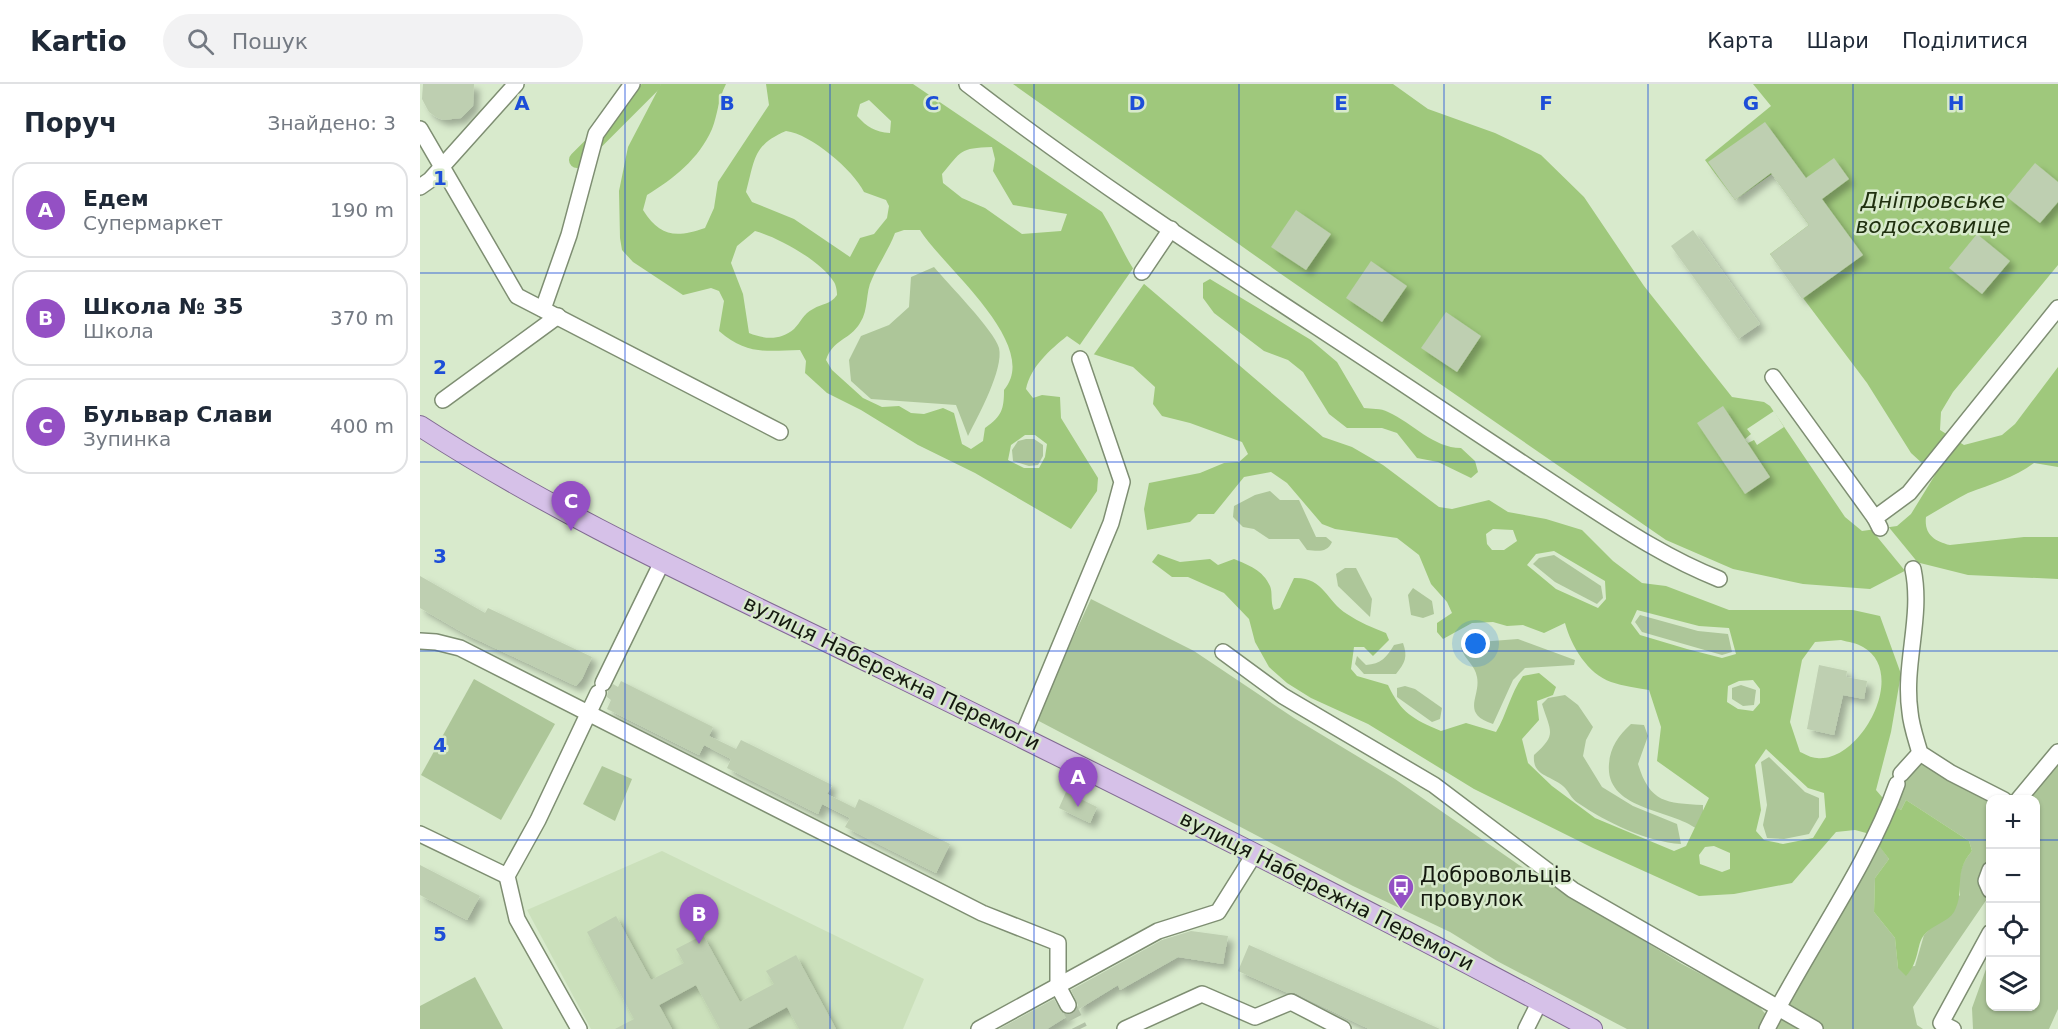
<!DOCTYPE html>
<html lang="uk">
<meta charset="utf-8">
<style>
:root{--surface:#fff;--page:#f2f2f3;--text:#1f2937;--muted:#747a83;--line:#e0e1e3;--accent:#9450c4}
body{margin:0;font-family:"DejaVu Sans",sans-serif;background:var(--page);color:var(--text)}
.controls{position:absolute;right:18px;bottom:18px;display:grid;overflow:hidden;border-radius:12px;box-shadow:0 2px 4px #0004}
.controls button{width:54px;height:54px;display:grid;place-items:center;padding:0;border:0;border-bottom:2px solid var(--line);background:var(--surface);color:var(--text);font:30px sans-serif}
.you{position:absolute;left:1056px;top:560px;width:21px;height:21px;margin:-15px;border:4px solid #fff;border-radius:50%;background:#1a73e8;box-shadow:0 0 0 9px #1a73e833}
.badge{display:grid;place-items:center;width:39px;height:39px;border-radius:50%;background:var(--accent);color:#fff;font-size:20px;font-weight:700}
.pin{position:absolute;translate:-50% -50px;filter:drop-shadow(0 2px 3px #0008)}
.pin::after{content:'';position:absolute;top:32px;width:21px;height:18px;background:inherit;clip-path:polygon(0 0,100% 0,50% 100%)}
.list{margin:0;padding:0;list-style:none}
h2{display:flex;justify-content:space-between;align-items:center;height:78px;margin:0;padding:0 24px;font-size:26px}
h2 small{font-size:20px;font-weight:400;color:var(--muted)}
.list li{display:grid;grid-template-columns:39px 1fr auto;gap:18px;align-items:center;box-sizing:border-box;height:96px;margin:0 12px 12px;padding:0 12px;border:2px solid var(--line);border-radius:18px}
.list b{display:block;font-size:22px;white-space:nowrap}
.list p{margin:0;font-size:20px;white-space:nowrap;color:var(--muted)}
.list em{font-size:20px;font-style:normal;color:var(--muted)}
.icon{flex:none;width:33px;height:33px;fill:none;stroke:currentColor;stroke-width:2;stroke-linecap:round;stroke-linejoin:round}
.map{position:relative;flex:none;width:1638px;height:945px;overflow:hidden}
header{display:flex;align-items:center;gap:36px;box-sizing:border-box;height:84px;padding:0 30px;background:var(--surface);border-bottom:2px solid var(--line)}
header strong{font-size:28px}
nav{display:flex;gap:33px;margin-inline-start:auto;font-size:21px}
.search{width:420px;height:54px;background:var(--page);display:flex;align-items:center;gap:15px;box-sizing:border-box;padding:0 21px;border-radius:33px;color:var(--muted);font-size:22px}
main{display:flex}
aside{flex:1;background:var(--surface)}
.map>svg:first-child{display:block}
.built{fill:#cbe0bb}
.green{fill:#adc699}
.water{fill:#9fc87c;fill-rule:evenodd}
.pier{fill:#d8eacc}
.lines{fill:none;stroke-linecap:round;stroke-linejoin:round}
.canal{stroke:#9fc87c;stroke-width:16}
.building{fill:#becfb1;filter:url(#shadow)}
.minor-tunnel{stroke:#b1c0a6;stroke-width:15;stroke-dasharray:15 8;stroke-linecap:butt}
.minor-casing{stroke:#7e8e72;stroke-width:18}
.major-casing{stroke:#816b92;stroke-width:22}
.minor{stroke:#fff;stroke-width:15}
.major{stroke:#d6c1e8;stroke-width:20}
.grid{fill:none;stroke:#1d4ed8;stroke-width:1.5;stroke-opacity:0.55}
.labels{text-anchor:middle;stroke-width:5;stroke-linejoin:round;paint-order:stroke}
.street-label{font-size:21px;fill:#14190f;stroke:#d8eacc}
.poi-label{font-size:21px;fill:#14190f;stroke:#d8eacc;text-anchor:start}
.water-label{font-size:22px;font-style:italic;fill:#203010;stroke:#d8eacc}
.grid-label{font-size:20px;text-anchor:middle;font-weight:bold;fill:#1d4ed8;stroke:#d8eacc;stroke-width:5;stroke-linejoin:round;paint-order:stroke}
</style>
<header>
<strong>Kartio</strong>
<div class="search"><svg class="icon" aria-label="search" viewBox="0 0 24 24"><circle cx="10" cy="10" r="6"/><path d="M15 15l6 6"/></svg>Пошук</div>
<nav><a>Карта</a><a>Шари</a><a>Поділитися</a></nav>
</header>
<main>
<aside>
<h2>Поруч<small>Знайдено: 3</small></h2>
<ul class="list">
<li><span class="badge">A</span><div><b>Едем</b><p>Супермаркет</p></div><em>190 m</em></li>
<li><span class="badge">B</span><div><b>Школа № 35</b><p>Школа</p></div><em>370 m</em></li>
<li><span class="badge">C</span><div><b>Бульвар Слави</b><p>Зупинка</p></div><em>400 m</em></li>
</ul>
</aside>
<div class="map">
<svg width="1638" height="945" viewBox="0 0 1638 945">
<defs>
<filter id="shadow"><feDropShadow dx="5.5" dy="5.5" stdDeviation="3" flood-color="#0004"/></filter>
</defs>
<rect width="100%" height="100%" fill="#d8eacc"/>
<!-- built -->
<polygon class="built" points="242,767 504,895 483,945 171,945 107,826"/>
<!-- green -->
<g class="green">
<path d="M514 183C528 200 574 246 579 264 584 285 558 332 548 352L536 321 451 315 431 297 429 276 441 252 469 241 489 223 491 193Z"/>
<polygon points="606,355 614,355 623,361 623,372 618,381 609,382 593,377 592,366 598,357"/>
<path d="M850 407 860 416H879L896 453H906L912 458C907 469 898 467 887 466L879 455H849L834 445 823 443 813 433 814 422 835 411Z"/>
<polygon points="1134,471 1181,502 1183,514 1177,520 1135,498 1113,480 1119,474"/>
<polygon points="925,484 936,484 952,515 950,533 918,502 916,490"/>
<polygon points="993,504 1012,517 1014,530 1003,534 991,531 988,511"/>
<polygon points="671,515 774,567 874,634 975,695 1099,781 1262,880 1337,920 1348,933 1341,945 1207,945 1077,877 1030,848 933,802 615,635"/>
<polygon points="1220,531 1278,547 1308,550 1312,568 1302,571 1222,548 1215,538"/>
<path d="M1098 555 1155 576 1154 581 1105 584 1093 596 1073 640C1040 629 1061 613 1057 593 1055 581 1045 576 1041 564L1046 559Z"/>
<path d="M983 559C988 573 985 579 976 590H944L935 580 937 572 946 581C961 580 967 573 974 561Z"/>
<polygon points="54,595 135,640 81,736 1,691"/>
<polygon points="1321,601 1336,606 1334,621 1323,622 1312,615 1312,604"/>
<polygon points="985,602 995,605 1022,624 1020,635 1012,638 977,613 977,604"/>
<path d="M1145 611 1158 621 1173 643 1166 656 1163 672 1182 703 1213 722 1257 740 1261 760C1227 758 1186 738 1158 719 1151 715 1149 707 1143 702 1130 691 1112 692 1114 671 1137 650 1131 649 1122 620L1128 614Z"/>
<path d="M1211 640 1224 641 1228 652 1218 680C1230 719 1246 719 1283 721V734L1277 745C1251 725 1185 726 1189 680 1190 663 1199 651 1211 640Z"/>
<path d="M1500 669 1570 716 1569 812 1493 923 1497 941 1503 945H1347L1453 753 1469 775 1455 794 1454 828 1475 854 1478 884 1495 882 1504 851 1540 811C1538 793 1540 781 1552 767L1549 757 1486 716 1481 726 1470 719Z"/>
<polygon points="1349,673 1385,708 1399,714 1399,733 1389,750 1364,755 1347,754 1343,741 1347,721 1341,678"/>
<polygon points="1638,681 1638,925 1629,945 1553,945 1552,924 1570,874 1570,922 1616,922 1616,716 1609,715"/>
<polygon points="182,682 212,695 195,737 163,720"/>
<polygon points="55,893 83,945 0,945 0,922"/>
</g>
<!-- water -->
<g class="water">
<path d="M241 0H306C298 15 298 30 292 45 279 75 253 95 227 111L223 126C240 153 256 154 285 144L294 124 298 98 349 21 346 0H493L682 128C697 152 706 177 723 199L903 353 932 363 963 381 1019 423 1032 425 1069 416 1088 428 1126 435 1162 446 1193 477 1222 499 1246 502 1309 526H1433L1460 532 1481 590 1471 648 1456 706 1462 713 1481 726 1486 716 1549 757 1552 767C1532 790 1546 806 1534 828 1528 838 1512 841 1504 851 1496 861 1500 877 1486 892L1478 884 1475 854 1454 828 1455 794 1469 775 1450 750 1435 746 1416 748 1372 799 1314 810 1279 812 1173 764 1054 705 948 640 891 614 867 599 849 583 835 558 829 535 804 509 768 493H752L732 478 738 470 760 478 790 475 798 481 814 475C828 481 843 486 850 502 853 509 850 518 854 526L860 524 874 494C904 493 906 517 927 530 939 538 953 544 966 549L969 556 953 572 944 563H934L931 585 937 592 968 601C981 629 993 635 1021 647L1046 639 1076 648C1087 630 1090 610 1103 592L1119 589 1136 603 1133 611 1117 617 1119 636 1102 655 1108 679 1132 702 1175 734 1254 767 1266 762 1289 714 1237 677 1241 643 1229 606C1217 604 1203 602 1191 598 1168 590 1151 562 1145 539L1124 549 1103 541 1087 542 1073 538 1052 539 1023 555 1017 548V539L1032 529 1027 518 1011 500 999 471 977 454 915 445 902 440 867 399 851 388 824 393 794 430H778L770 438 727 446 724 425 729 399 780 389 804 379 819 378 828 370 822 358 770 339 742 332 733 320 735 303 713 283 673 270 647 252C630 266 611 282 606 305L613 314 622 311 640 313 641 334 678 394 677 407 651 445 555 389 498 361 441 326 407 309 385 289 386 277 380 266C345 267 327 271 299 247L304 217 299 207 291 204 263 211 213 178 202 166 200 154 199 107 208 63ZM449 16 471 37 470 49C455 48 447 43 437 32L440 20ZM366 47C391 50 433 86 444 108L466 116 469 122 467 134 454 150 440 154 430 173 374 135 332 118 326 108C335 75 333 61 366 47ZM572 63 575 75 573 87 593 121 647 130 641 147 602 150 565 124 542 114 523 99 522 90C542 67 539 64 572 63ZM484 146H500C522 182 622 261 584 306 584 325 582 332 565 344L563 357 551 365 542 360 534 329 523 324 504 330 491 329 479 322 462 323 443 314 412 286 406 276C413 255 430 256 440 239 449 225 445 209 452 195 459 179 469 165 475 149ZM335 147C358 153 401 177 414 198 416 201 417 207 417 211 410 221 403 219 393 225 383 230 381 238 374 245 360 257 344 255 329 249L323 210 311 179 317 162ZM605 351H615L627 360 625 373 619 384H604L588 376 591 361ZM1073 445 1093 446 1097 457 1084 466H1072L1067 460 1066 450ZM1134 467 1185 497 1186 515 1178 524 1136 505 1107 481 1116 470ZM1217 526 1279 542 1309 544 1316 570 1302 574 1267 565 1220 551 1211 539ZM1421 556C1428 558 1437 559 1443 563 1489 589 1440 679 1397 674 1391 674 1385 670 1380 668L1370 638 1382 576 1395 558ZM1333 596 1340 605V619L1333 627 1318 625 1307 618 1308 602 1319 597ZM1346 665 1388 704 1404 709 1406 733 1393 754 1363 760 1344 756 1336 747 1341 726 1335 681ZM1294 762 1310 769V785L1302 788 1280 780 1279 771 1285 763Z"/>
<path d="M593 0H973L1008 25 1075 49 1121 71 1164 113 1224 202 1312 313 1344 318 1350 322 1425 433 1442 447 1477 442 1491 430 1515 391 1491 369 1447 299 1350 170 1389 141 1352 90 1315 116 1285 76 1351 22 1333 0H1638V181L1533 308 1521 328 1520 346 1544 361 1582 351 1595 340 1638 283V383L1614 379C1594 394 1571 400 1548 409 1534 416 1520 425 1506 433 1504 450 1514 457 1530 461L1604 453H1638V495L1548 491 1500 479 1450 505 1383 500 1313 485 1246 456 861 190Z"/>
<path d="M790 195 891 256 917 278 944 324C951 325 961 324 968 328 993 339 1013 364 1041 364L1055 377 1058 388 1051 394 1018 378 997 374 977 349 962 344H927L909 330 883 288 868 276 844 267 794 229 783 214V199Z"/>
</g>
<!-- pier -->
<g class="pier">
<polygon points="714,183 726,197 672,273 657,265"/>
<polygon points="1354,327 1364,343 1337,361 1334,356 1328,359 1325,355 1331,350 1327,345"/>
<polygon points="1467,441 1499,480 1492,486 1486,488 1454,449"/>
</g>
<g class="lines">
<!-- canal -->
<polyline class="canal" points="157,76 233,0"/>
</g>
<!-- building -->
<g class="building">
<polygon points="3,0 54,0 53,22 41,34 23,36 16,33 9,28 2,15"/>
<polygon points="1345,38 1386,94 1414,74 1429,95 1402,115 1443,171 1382,215 1350,170 1389,141 1351,89 1315,116 1288,78"/>
<polygon points="1615,79 1638,98 1638,118 1620,139 1587,113"/>
<polygon points="876,126 911,150 886,186 851,163"/>
<polygon points="1273,146 1340,240 1318,255 1251,162"/>
<polygon points="1557,150 1590,177 1562,210 1529,184"/>
<polygon points="951,177 987,202 962,238 926,214"/>
<polygon points="1026,228 1061,252 1037,288 1001,264"/>
<polygon points="1303,322 1350,393 1325,410 1277,339"/>
<polygon points="0,492 65,529 68,524 172,573 162,595 156,602 47,551 0,524"/>
<polygon points="1399,581 1427,587 1426,593 1447,597 1444,615 1423,611 1414,651 1387,645"/>
<polygon points="201,597 293,643 289,652 316,665 321,656 412,701 407,710 435,724 439,715 530,760 516,789 425,743 430,734 402,720 398,730 307,684 311,675 284,661 279,671 187,625 191,616 187,613 188,607 193,600 198,603"/>
<polygon points="646,708 677,723 670,739 639,724"/>
<polygon points="0,781 60,812 47,836 0,811"/>
<polygon points="196,832 231,896 264,879 256,865 283,851 320,918 354,900 346,887 376,871 416,945 379,945 367,923 327,945 300,945 276,901 239,921 252,945 195,945 214,935 167,848"/>
<polygon points="771,847 808,852 803,880 758,873 700,906 698,901 654,928 658,921 651,906 742,856"/>
<polygon points="829,861 1020,945 949,945 875,909 868,909 818,887"/>
<polygon points="634,915 642,929 651,930 627,945 579,945"/>
</g>
<g class="lines">
<!-- minor-tunnel -->
<polyline class="minor-tunnel" points="648,921 660,945"/>
<!-- minor casing -->
<g class="minor-casing">
<g id="minor">
<path d="M547 0C689 110 842 206 991 305 1046 342 1102 379 1157 415 1203 445 1248 475 1299 495"/>
<polyline points="0,45 97,212 360,348"/>
<polyline points="0,103 10,96 96,0"/>
<polyline points="722,188 751,145"/>
<polyline points="123,225 149,151 176,50 212,0"/>
<polyline points="1353,293 1455,434"/>
<polyline points="23,316 138,232"/>
<polyline points="1460,444 1455,434 1489,409 1638,224"/>
<path d="M1493 485C1503 533 1483 580 1490 628 1491 641 1496 655 1500 669L1531 689 1584 716"/>
<polyline points="0,557 16,558 40,564 562,829 638,859 638,902 648,921"/>
<polyline points="803,568 863,612 1014,701 1153,806 1395,945"/>
<polyline points="183,599 243,476"/>
<polyline points="602,653 691,439 702,398 660,275"/>
<polyline points="1481,690 1500,669"/>
<polyline points="1598,716 1638,668"/>
<polyline points="0,750 87,792"/>
<polyline points="1570,786 1566,797 1570,806"/>
<polyline points="159,945 97,835 87,792 118,736 178,609"/>
<polyline points="559,945 738,847 798,828 835,769"/>
<polyline points="705,945 782,910 835,933 871,918 923,945"/>
<polyline points="1106,945 1120,917"/>
<path d="M1347 945C1387 865 1448 782 1477 700"/>
<polyline points="1533,945 1521,939 1570,849"/>
</g>
</g>
<!-- major casing -->
<g class="major-casing">
<path id="major" d="M0 342C146 437 307 508 463 585 701 702 938 820 1172 945"/>
</g>
<!-- minor -->
<use href="#minor" class="minor"/>
<!-- major -->
<use href="#major" class="major"/>
</g>
<!-- grid -->
<path class="grid" d="M205 0V945M410 0V945M614 0V945M819 0V945M1024 0V945M1228 0V945M1433 0V945M0 189H1638M0 378H1638M0 567H1638M0 756H1570M1616 756H1638"/>
<!-- icons -->
<defs>
<g id="bus-pin" transform="scale(1.35)"><path d="M0 17L-7.5 6A9.5 9.5 0 1 1 7.5 6Z" fill="#9450c4" stroke="#d8eacc"/><path d="M-5-6H5V4H4V6H2V4H-2V6H-4V4H-5ZM-3.5-4V0h7V-4ZM-3.5 1.2v1.5H-2V1.2ZM2 1.2v1.5H3.5V1.2Z" fill="#fff"/></g>
</defs>
<g fill-rule="evenodd">
<use href="#bus-pin" x="981" y="803"/>
</g>
<g class="labels">
<!-- street labels -->
<g class="street-label">
<text transform="translate(472 589) rotate(26)" y="7">вулиця Набережна Перемоги</text>
<text transform="translate(907 807) rotate(27)" y="7">вулиця Набережна Перемоги</text>
</g>
<!-- poi labels -->
<g class="poi-label">
<text x="1000" y="798">Добровольців<tspan x="1000" dy="24">провулок</tspan></text>
</g>
<!-- water labels -->
<g class="water-label">
<text x="1513" y="124">Дніпровське<tspan x="1513" dy="25">водосховище</tspan></text>
</g>
</g>
<g class="grid-label">
<text x="102" y="26">A</text>
<text x="307" y="26">B</text>
<text x="512" y="26">C</text>
<text x="717" y="26">D</text>
<text x="921" y="26">E</text>
<text x="1126" y="26">F</text>
<text x="1331" y="26">G</text>
<text x="1536" y="26">H</text>
<text x="20" y="101">1</text>
<text x="20" y="290">2</text>
<text x="20" y="479">3</text>
<text x="20" y="668">4</text>
<text x="20" y="857">5</text>
</g>
</svg>
<div class="controls">
<button>+</button>
<button>−</button>
<button><svg class="icon" aria-label="locate" viewBox="0 0 24 24"><circle cx="12" cy="12" r="6"/><path d="M12 2v4M12 18v4M2 12h4M18 12h4"/></svg></button>
<button><svg class="icon" aria-label="layers" viewBox="0 0 24 24"><path d="M12 4l9 5-9 5-9-5zM3 14l9 5 9-5"/></svg></button>
</div>
<div class="you"></div>
<div class="pin badge" style="left:658px;top:723px">A</div>
<div class="pin badge" style="left:279px;top:860px">B</div>
<div class="pin badge" style="left:151px;top:447px">C</div>
</div>
</main>
